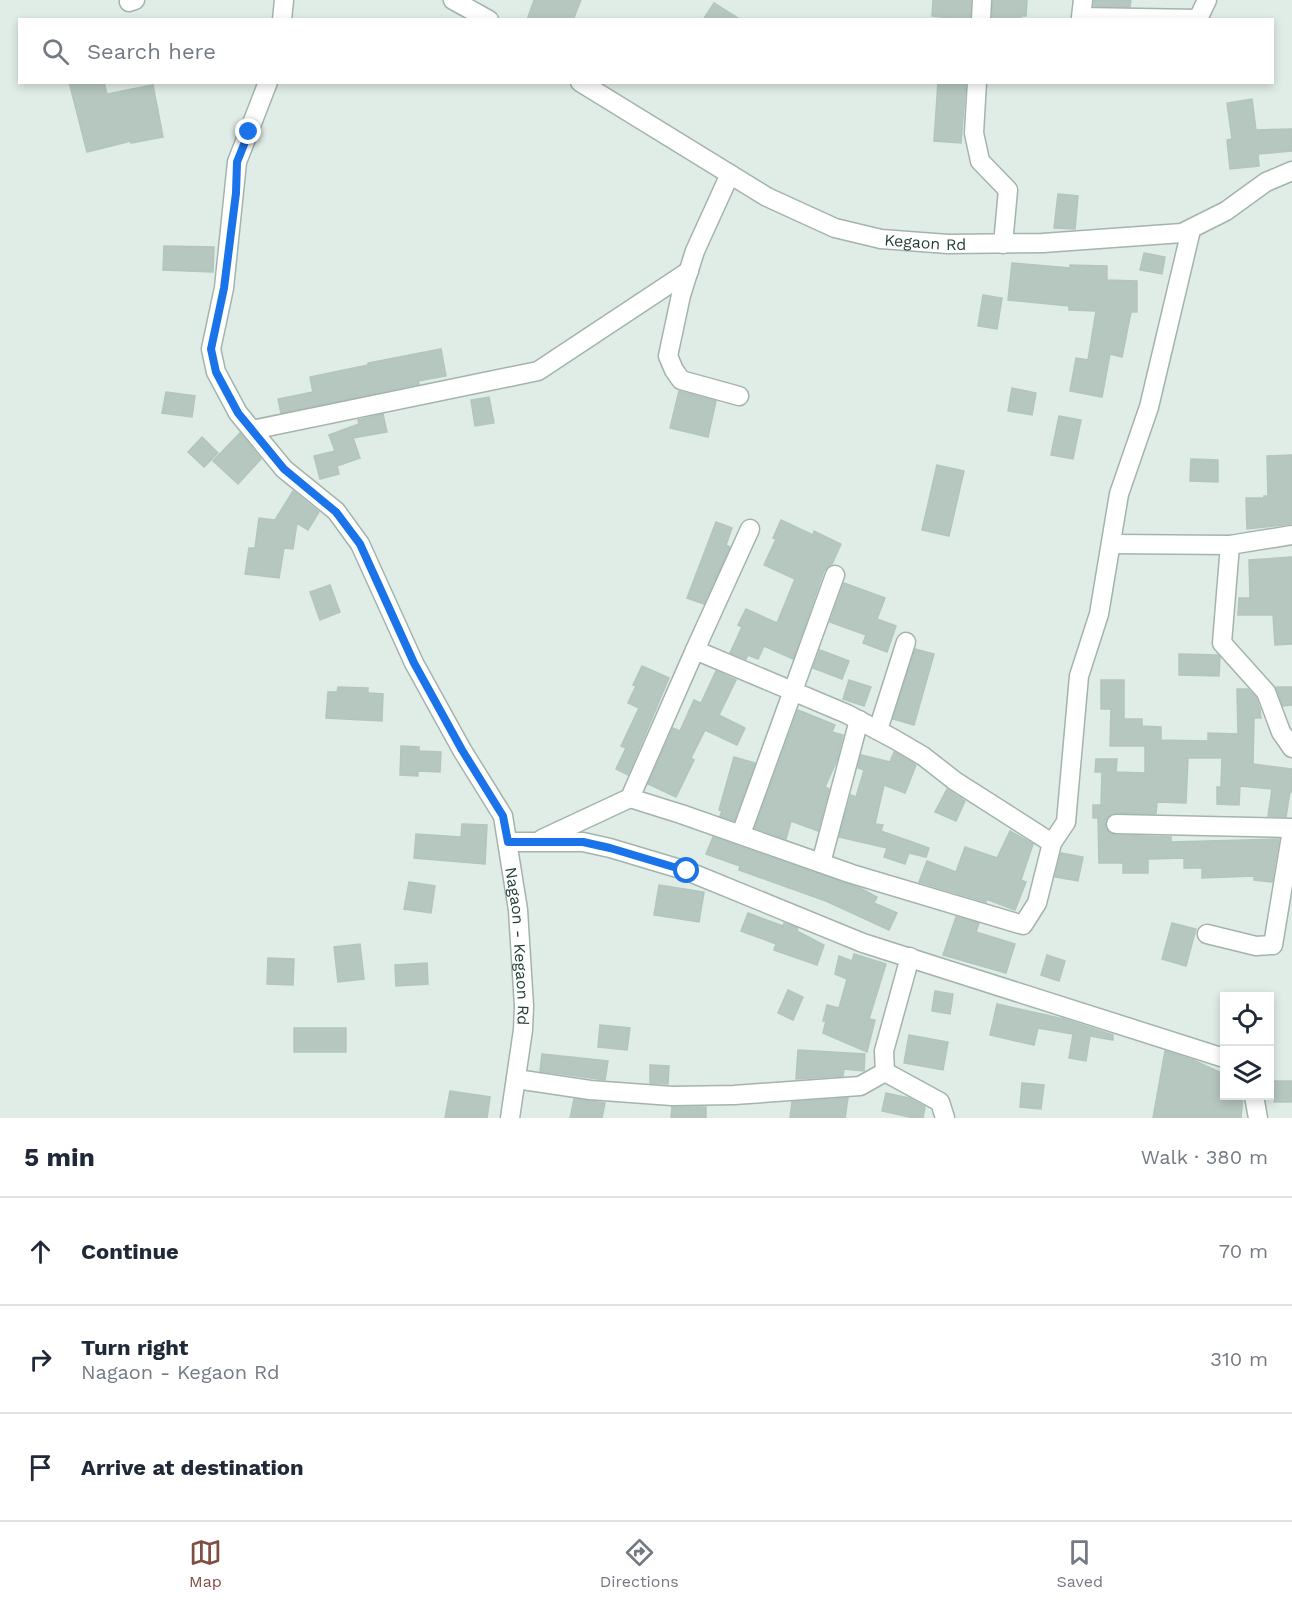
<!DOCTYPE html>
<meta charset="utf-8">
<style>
:root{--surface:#fff;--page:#f2f2f3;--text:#1f2937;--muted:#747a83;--line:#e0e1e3;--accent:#824d41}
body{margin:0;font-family:"Work Sans",sans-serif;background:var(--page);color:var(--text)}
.controls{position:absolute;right:18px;bottom:18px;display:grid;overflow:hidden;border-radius:0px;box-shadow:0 3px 9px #0003}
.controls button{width:54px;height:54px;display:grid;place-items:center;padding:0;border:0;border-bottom:2px solid var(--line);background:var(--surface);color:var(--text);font:30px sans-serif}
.stop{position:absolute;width:18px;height:18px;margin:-14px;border:4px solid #1a73e8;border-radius:50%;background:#fff}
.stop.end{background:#1a73e8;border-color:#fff;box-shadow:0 2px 6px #0008}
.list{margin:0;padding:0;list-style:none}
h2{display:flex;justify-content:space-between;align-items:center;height:78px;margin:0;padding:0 24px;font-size:26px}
h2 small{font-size:20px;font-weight:400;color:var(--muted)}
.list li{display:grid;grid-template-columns:39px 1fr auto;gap:18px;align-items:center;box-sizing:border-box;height:108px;padding:0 24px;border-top:2px solid var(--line)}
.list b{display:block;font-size:22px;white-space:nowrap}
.list p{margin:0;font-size:20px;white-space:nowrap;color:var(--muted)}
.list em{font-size:20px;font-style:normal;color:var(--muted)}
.icon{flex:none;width:33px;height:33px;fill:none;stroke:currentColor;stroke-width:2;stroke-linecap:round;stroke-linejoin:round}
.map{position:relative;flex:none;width:1292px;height:1118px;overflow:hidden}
.search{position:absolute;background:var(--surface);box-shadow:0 3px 9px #0003;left:18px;right:18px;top:18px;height:66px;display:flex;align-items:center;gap:15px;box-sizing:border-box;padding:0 21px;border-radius:0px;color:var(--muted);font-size:22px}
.sheet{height:402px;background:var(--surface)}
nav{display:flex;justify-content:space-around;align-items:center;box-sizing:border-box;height:84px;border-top:2px solid var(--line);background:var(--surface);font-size:16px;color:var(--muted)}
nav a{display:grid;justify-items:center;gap:3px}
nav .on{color:var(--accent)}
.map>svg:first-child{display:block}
.building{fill:#b5c7bf;stroke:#b2c6be;stroke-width:1.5}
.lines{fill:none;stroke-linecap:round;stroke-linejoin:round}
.minor-casing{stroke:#a2b4ad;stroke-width:21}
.minor{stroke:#fff;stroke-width:18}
.route{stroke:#1a73e8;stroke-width:8}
.labels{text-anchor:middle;stroke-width:4.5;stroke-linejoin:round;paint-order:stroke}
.street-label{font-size:16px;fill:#1f3d35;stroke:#f0f8f4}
</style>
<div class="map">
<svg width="1292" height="1118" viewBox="0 0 1292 1118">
<rect width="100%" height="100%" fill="#e0ece6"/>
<!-- building -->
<g class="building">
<polygon points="534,0 581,0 573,20 527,20"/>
<polygon points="933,0 971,0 970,20 932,16"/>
<polygon points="993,0 1027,0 1026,16 1021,16 1021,20 992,20"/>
<polygon points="1094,0 1131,0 1130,7 1094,6"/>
<polygon points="714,3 741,20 703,20"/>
<polygon points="69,82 104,82 107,94 153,85 163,137 131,143 131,141 87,152"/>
<polygon points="938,82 966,82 961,143 934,141"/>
<polygon points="1252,99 1256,130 1292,129 1292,151 1258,154 1259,166 1230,169 1227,140 1232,139 1227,103"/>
<polygon points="1058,194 1078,196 1075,229 1054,228"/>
<polygon points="164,246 214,247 213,272 163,270"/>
<polygon points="1144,253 1165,257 1162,274 1140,270"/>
<polygon points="1012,263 1070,268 1070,265 1107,266 1107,280 1137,281 1137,312 1131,312 1122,357 1110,354 1102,397 1070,391 1076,358 1088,360 1096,311 1069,310 1069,306 1008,300"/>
<polygon points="983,295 1002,298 997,329 978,326"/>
<polygon points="441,349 446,376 418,381 419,384 281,413 278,399 313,392 310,377 368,365 368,363"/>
<polygon points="1012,388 1036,393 1032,415 1008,411"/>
<polygon points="679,391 716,401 708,437 670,428"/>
<polygon points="166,392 195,396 192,417 162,413"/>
<polygon points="489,397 494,423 475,426 471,400"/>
<polygon points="383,414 387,432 353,438 360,458 337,466 339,474 320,479 314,456 335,451 329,435 359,424 358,420"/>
<polygon points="1059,416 1081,420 1073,459 1051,455"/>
<polygon points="240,433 261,459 238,484 213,461"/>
<polygon points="202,437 218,453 204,467 188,452"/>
<polygon points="1292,455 1292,524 1247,529 1246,498 1264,498 1264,496 1268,496 1267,456"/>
<polygon points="1191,459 1218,460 1218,482 1190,481"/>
<polygon points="937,465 964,471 949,536 922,530"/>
<polygon points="293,491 319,512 308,530 297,523 293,549 284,548 279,578 245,574 249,548 255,548 259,518 275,520"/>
<polygon points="781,520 813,535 814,531 841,544 832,564 824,571 793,659 764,646 758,659 748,655 746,659 730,653 742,627 738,625 746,609 777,623 795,579 764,565 776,539 773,538"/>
<polygon points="716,522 732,528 726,545 730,547 704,604 687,598"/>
<polygon points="1292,557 1292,644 1275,645 1273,615 1238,615 1239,598 1250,598 1249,560"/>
<polygon points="844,583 885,598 877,619 896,626 887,652 863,643 866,635 830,622"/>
<polygon points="330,585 340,612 320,620 310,592"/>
<polygon points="915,649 934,654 914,725 893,719"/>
<polygon points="820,650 849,661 842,679 813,668"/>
<polygon points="1179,654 1217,655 1220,657 1219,676 1179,675"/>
<polygon points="642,666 669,678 628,775 616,769 626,748 621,746 639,708 628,703 636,686 633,685"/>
<polygon points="716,671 736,680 719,715 745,728 737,745 705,730 691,758 694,760 676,797 648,784 673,728 680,731 694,700 701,703"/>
<polygon points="849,680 871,687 864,706 843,699"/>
<polygon points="1101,680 1124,680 1124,719 1142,719 1142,726 1161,727 1161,740 1208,741 1208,733 1238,734 1237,689 1248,689 1256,698 1260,709 1261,718 1254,718 1253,764 1292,769 1292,792 1290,792 1286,817 1268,816 1272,789 1240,786 1239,805 1217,804 1217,787 1221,787 1222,758 1188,758 1186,803 1157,802 1156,814 1116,813 1107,818 1105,824 1110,833 1115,835 1171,837 1171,842 1279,839 1272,882 1254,880 1254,876 1202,878 1202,868 1184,868 1184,858 1148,859 1148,873 1123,873 1123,863 1099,863 1098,818 1093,818 1093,805 1101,805 1102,772 1095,772 1096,759 1117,759 1116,772 1145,773 1145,746 1110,746 1111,709 1101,709"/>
<polygon points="338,687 368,688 368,693 383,694 382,721 326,718 328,692 337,692"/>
<polygon points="1276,687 1292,687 1292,705 1283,706"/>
<polygon points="798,710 835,725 832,732 843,735 837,760 825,787 829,789 818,831 791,821 786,839 755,828"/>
<polygon points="401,746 419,747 419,751 441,752 440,772 418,771 418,776 400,775"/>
<polygon points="894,752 916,765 905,793 884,785 875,824 883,825 881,831 929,848 926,857 909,853 905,864 884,857 887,848 839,837 851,795 856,797 864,770 858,768 861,755 890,762"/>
<polygon points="734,757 755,763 734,821 720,816 722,811 719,810"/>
<polygon points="947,789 965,801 956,821 935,812"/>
<polygon points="462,824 487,825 485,864 414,858 416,834 461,837"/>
<polygon points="1010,831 1033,844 1021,880 1026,882 1015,910 986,899 986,902 919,882 927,861 956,872 965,847 997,858"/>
<polygon points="713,837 860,888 877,897 874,903 897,913 889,930 826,901 739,870 740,866 706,854"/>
<polygon points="1061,853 1083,857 1078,881 1055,877"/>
<polygon points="409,882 435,886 431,913 404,909"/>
<polygon points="659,885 704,892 699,922 654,915"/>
<polygon points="748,913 783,926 784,923 798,928 797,931 824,945 817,965 774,950 776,944 741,931"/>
<polygon points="956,917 979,923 976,932 1015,944 1006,973 943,955"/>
<polygon points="1172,923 1196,929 1186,966 1162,959"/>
<polygon points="360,944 364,979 338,982 334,947"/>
<polygon points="854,954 886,964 869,1019 875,1020 867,1052 823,1033 826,1021 823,1021 827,1005 839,1008 847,979 835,974 839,956 852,961"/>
<polygon points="1047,955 1065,961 1059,981 1041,975"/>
<polygon points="268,958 294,959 293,985 267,984"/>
<polygon points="427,963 428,984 396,986 395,965"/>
<polygon points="788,990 803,997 793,1020 778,1013"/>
<polygon points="935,991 953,994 950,1014 932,1011"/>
<polygon points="997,1004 1064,1019 1113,1035 1113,1040 1090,1036 1086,1061 1069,1058 1073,1034 1038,1028 1034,1045 990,1035"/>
<polygon points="600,1025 630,1028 627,1050 598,1047"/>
<rect x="294" y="1028" width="52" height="24"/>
<polygon points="909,1035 948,1042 943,1070 904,1063"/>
<polygon points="798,1050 865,1054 864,1071 844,1069 843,1076 796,1079"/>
<polygon points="1165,1051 1193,1060 1224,1074 1224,1095 1243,1095 1241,1118 1153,1118"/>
<polygon points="542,1054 608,1061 605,1080 540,1071"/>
<polygon points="650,1065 669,1066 668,1084 650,1083"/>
<rect x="1274" y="1081" width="18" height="21"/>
<polygon points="1022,1083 1044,1085 1041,1109 1020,1107"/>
<polygon points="450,1091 490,1097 487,1118 445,1118"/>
<polygon points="886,1093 909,1098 925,1107 923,1118 914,1118 882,1111"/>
<polygon points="848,1098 845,1118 790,1118 792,1102"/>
<polygon points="574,1099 605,1103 602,1118 570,1118"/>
<polygon points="672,1107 706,1107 706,1118 671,1118"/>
</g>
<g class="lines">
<!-- minor casing -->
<g class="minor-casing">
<g id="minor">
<polyline points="453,0 489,20"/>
<polyline points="1083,0 1081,17 1198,19 1207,0"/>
<polyline points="129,2 135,0"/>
<polyline points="282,20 284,0"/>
<polyline points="981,20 982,0"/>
<path id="s1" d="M268 82 237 162 224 288 211 349 216 372 238 413 284 469 336 511 360 544 414 663 462 750 503 816 518 910 524 1006 523 1030 510 1118"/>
<path id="s2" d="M580 82 767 197 835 228 881 239 948 244 1043 243 1182 233 1226 211 1266 182 1292 171"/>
<polyline points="977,82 974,133 980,161 1008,190 1003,244"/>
<polyline points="730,174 695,251 681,295 668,356 674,370 681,380 739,396"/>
<polyline points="252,430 538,371 689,271"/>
<polyline points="1112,544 1230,545 1222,643 1266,692 1281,732 1292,748"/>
<polyline points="1230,545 1292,535"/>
<polyline points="695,650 750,529"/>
<polyline points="878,730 906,642"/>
<polyline points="1116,824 1292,828"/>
<polyline points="741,834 835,575"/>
<polyline points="542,839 630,798"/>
<polyline points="508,842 583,842 610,848 687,871 863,943 1224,1058"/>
<polyline points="1052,843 1037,903 1023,925 852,874 681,814 630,798 695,650 847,714 894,739 923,756 955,781 1052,843 1066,822 1079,676 1099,614 1119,494 1149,407 1191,230"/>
<polyline points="821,863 859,720"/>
<polyline points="1207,934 1256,946 1273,945 1292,830"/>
<polyline points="910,957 884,1051 885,1072 940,1102 945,1118"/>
<polyline points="516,1079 590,1090 672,1096 734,1095 860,1086 885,1072"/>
<polyline points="1254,1096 1258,1118"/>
</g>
</g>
<!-- minor -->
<use href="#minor" class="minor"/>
</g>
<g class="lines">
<!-- route -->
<polyline class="route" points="249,132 237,162 236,193 224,288 211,349 216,372 238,413 284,469 336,512 360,544 414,663 462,750 503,816 508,842 583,842 610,848 687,871"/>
</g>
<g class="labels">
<!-- street labels -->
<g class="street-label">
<text dy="6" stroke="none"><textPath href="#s2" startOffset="386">Kegaon Rd</textPath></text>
<text dy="6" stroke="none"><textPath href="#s1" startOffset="964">Nagaon - Kegaon Rd</textPath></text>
</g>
</g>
</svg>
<div class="controls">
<button><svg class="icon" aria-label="locate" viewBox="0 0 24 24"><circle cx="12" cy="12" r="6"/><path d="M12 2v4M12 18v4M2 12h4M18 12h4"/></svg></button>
<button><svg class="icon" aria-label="layers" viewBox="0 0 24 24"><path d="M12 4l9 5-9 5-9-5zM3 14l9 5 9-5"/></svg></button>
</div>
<div class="stop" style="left:687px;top:871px"></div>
<div class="stop end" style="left:249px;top:132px"></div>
<div class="search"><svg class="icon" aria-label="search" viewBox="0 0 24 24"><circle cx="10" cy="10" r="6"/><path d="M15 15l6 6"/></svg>Search here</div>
</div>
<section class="sheet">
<h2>5 min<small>Walk · 380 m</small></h2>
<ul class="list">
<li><svg class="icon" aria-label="ahead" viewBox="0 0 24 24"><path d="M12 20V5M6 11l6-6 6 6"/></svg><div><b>Continue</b></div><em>70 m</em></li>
<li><svg class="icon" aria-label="right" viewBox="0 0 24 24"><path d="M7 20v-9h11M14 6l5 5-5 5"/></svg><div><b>Turn right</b><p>Nagaon - Kegaon Rd</p></div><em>310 m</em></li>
<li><svg class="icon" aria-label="arrive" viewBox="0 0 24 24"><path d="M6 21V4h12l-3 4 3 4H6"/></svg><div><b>Arrive at destination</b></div></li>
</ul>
</section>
<nav>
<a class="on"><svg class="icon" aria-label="map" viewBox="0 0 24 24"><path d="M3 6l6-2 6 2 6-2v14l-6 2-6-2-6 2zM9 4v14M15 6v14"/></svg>Map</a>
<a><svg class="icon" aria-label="directions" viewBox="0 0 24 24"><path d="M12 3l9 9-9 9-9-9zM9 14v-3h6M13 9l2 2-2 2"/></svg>Directions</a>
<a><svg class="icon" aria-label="saved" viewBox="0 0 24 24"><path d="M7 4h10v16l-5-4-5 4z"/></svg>Saved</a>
</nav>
